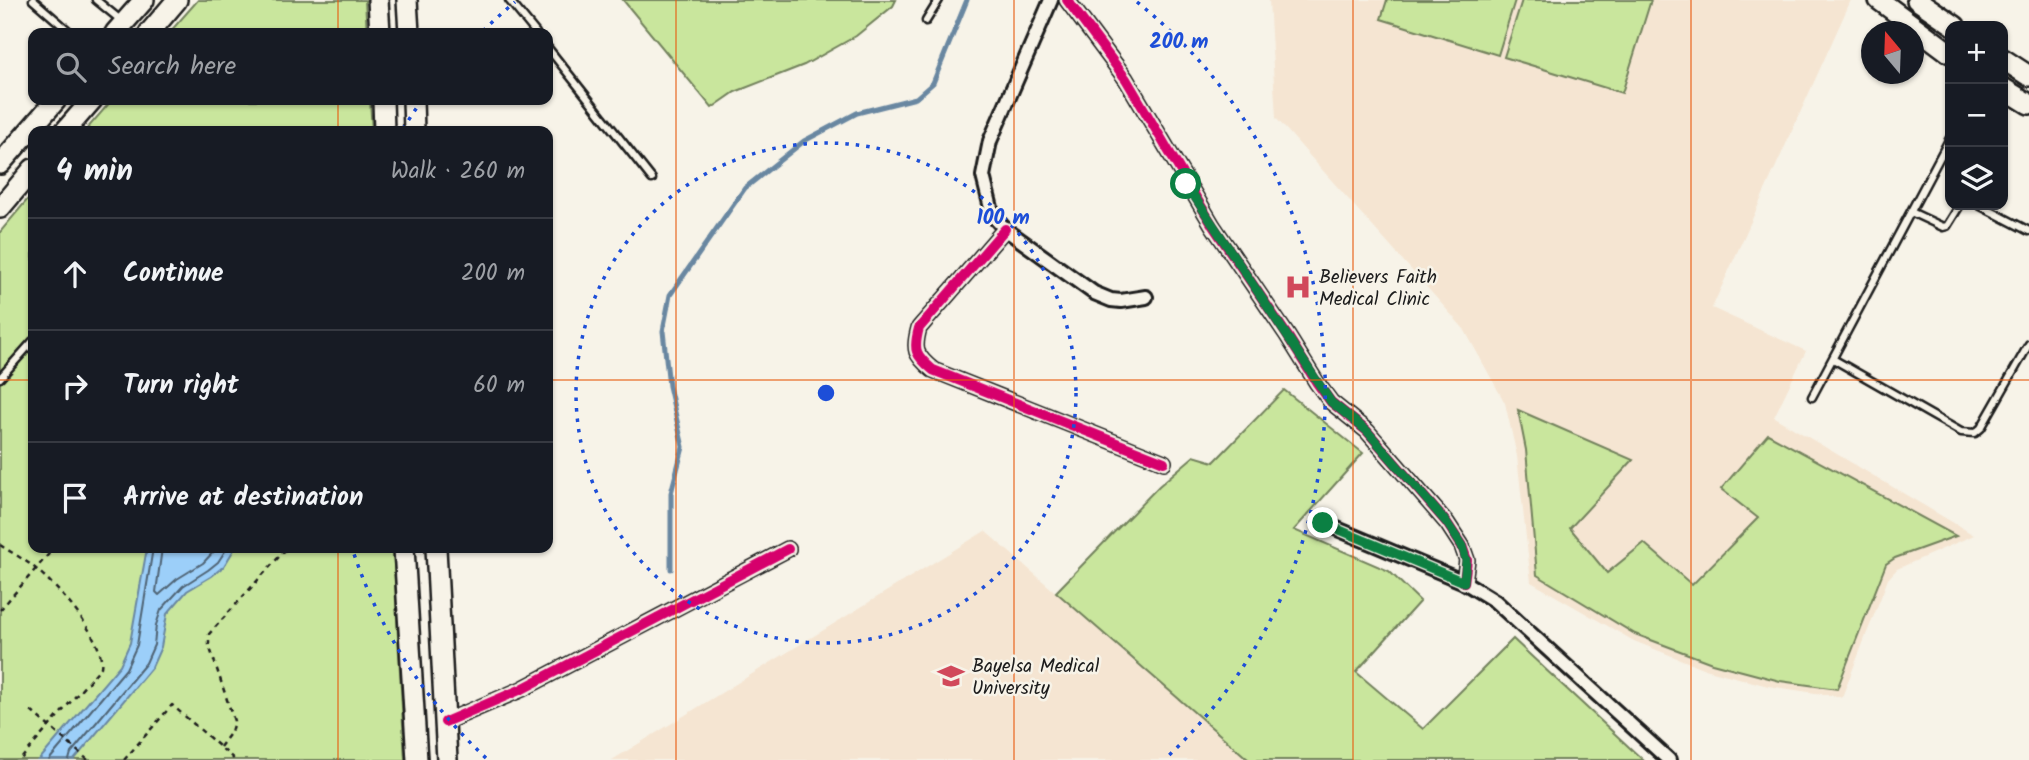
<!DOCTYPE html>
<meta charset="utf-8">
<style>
:root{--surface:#171b24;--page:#242831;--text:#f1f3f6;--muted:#9ea1a6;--line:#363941}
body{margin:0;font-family:Kalam,sans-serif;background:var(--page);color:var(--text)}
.controls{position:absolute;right:21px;top:21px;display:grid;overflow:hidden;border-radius:14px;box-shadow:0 2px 5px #0004}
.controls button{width:63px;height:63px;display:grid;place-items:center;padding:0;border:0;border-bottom:2px solid var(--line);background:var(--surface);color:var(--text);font:35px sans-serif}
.compass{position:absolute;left:1861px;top:21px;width:63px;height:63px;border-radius:50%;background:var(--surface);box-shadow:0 2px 5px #0004;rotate:341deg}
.stop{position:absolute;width:21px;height:21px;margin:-16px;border:5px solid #0b8043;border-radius:50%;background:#fff}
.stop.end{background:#0b8043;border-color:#fff;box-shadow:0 2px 7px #0008}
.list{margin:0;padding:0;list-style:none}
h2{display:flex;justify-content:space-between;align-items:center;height:91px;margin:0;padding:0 28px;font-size:30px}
h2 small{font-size:23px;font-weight:400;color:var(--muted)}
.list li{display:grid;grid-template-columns:46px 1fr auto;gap:21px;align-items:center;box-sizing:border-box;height:112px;padding:0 28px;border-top:2px solid var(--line)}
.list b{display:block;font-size:26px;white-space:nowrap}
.list em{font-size:23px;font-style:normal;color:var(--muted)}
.icon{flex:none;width:38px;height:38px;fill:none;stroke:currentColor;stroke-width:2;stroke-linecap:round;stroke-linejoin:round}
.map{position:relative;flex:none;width:2029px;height:760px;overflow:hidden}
.search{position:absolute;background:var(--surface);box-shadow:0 2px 5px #0004;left:28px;top:28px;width:525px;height:77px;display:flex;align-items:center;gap:18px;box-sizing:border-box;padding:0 24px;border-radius:14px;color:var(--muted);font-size:26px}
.panel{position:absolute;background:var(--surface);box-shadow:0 2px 5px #0004;left:28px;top:126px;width:525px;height:427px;border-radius:14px}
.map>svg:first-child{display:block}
.built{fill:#f5e5d2}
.green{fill:#c9e69d;stroke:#72815c;stroke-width:2}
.water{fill:#9ccff9;stroke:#6987a1;stroke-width:2}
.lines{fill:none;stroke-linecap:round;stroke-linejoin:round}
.shore{stroke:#4f6474;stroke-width:2}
.stream{stroke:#6987a1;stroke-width:5}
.service-casing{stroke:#1c1c1c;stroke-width:11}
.minor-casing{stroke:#1c1c1c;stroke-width:18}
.secondary-casing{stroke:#1c1c1c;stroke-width:24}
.path{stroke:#1c1c1c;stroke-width:2.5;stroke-dasharray:5 5;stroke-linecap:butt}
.service{stroke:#f7f3e8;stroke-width:6}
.minor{stroke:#f7f3e8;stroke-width:12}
.secondary{stroke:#f7f3e8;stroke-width:19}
.cycleway-casing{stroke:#f7f3e8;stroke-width:15}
.cycleway{stroke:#d6006c;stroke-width:10}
.route{stroke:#0b8043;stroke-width:9}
.grid{fill:none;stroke:#e8590c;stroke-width:2;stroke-opacity:0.55}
.ring{fill:none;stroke:#1d4ed8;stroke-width:3.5;stroke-dasharray:3.5 7}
.labels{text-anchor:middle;stroke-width:5;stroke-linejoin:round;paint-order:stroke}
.poi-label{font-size:19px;fill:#1c1c1c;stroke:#f7f3e8;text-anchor:start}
.centre{fill:#1d4ed8;stroke:#f7f3e8;stroke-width:3.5}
.ring-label{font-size:21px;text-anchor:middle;font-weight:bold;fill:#1d4ed8;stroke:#f7f3e8;stroke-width:5;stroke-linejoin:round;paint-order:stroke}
</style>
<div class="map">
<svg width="2029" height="760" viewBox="0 0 2029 760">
<rect width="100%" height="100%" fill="#f7f3e8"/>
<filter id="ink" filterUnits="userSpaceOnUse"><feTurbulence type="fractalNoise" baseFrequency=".0143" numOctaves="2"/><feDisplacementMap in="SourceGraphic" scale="14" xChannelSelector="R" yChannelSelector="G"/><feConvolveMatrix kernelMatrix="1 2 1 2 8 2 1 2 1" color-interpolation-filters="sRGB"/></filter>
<g filter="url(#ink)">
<!-- built -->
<g class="built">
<polygon points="1269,0 1851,0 1712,308 1806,351 1774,417 1974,535 1897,569 1888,579 1842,697 1768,686 1705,669 1634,641 1531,582 1517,456 1505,403 1464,329 1276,118"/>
<polygon points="985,531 1249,760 612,760"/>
</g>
<!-- green -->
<g class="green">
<polygon points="198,0 365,0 367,33 169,33"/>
<polygon points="623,0 896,0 893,6 856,36 804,65 735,92 712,108"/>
<polygon points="1387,0 1515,0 1498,55 1381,19"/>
<polygon points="1522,0 1651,0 1622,93 1504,57"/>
<polygon points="112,100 370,100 372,131 85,131"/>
<polygon points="33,193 33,548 393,548 405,760 0,760 0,232"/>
<polygon points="1284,390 1363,453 1294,530 1389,571 1420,601 1356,672 1423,729 1513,639 1643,760 1249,760 1056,592 1159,486 1194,456 1214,462"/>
<polygon points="1518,410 1633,460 1570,528 1607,573 1644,543 1692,585 1758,518 1721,489 1768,434 1956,536 1895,558 1886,564 1837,689 1780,681 1712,663 1635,634 1537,575 1526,450"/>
</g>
<!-- water -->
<polygon class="water" points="147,548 235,548 224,566 212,576 187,591 167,614 161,647 152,667 74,760 39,760 120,665 130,643"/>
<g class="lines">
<!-- shore -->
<g class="shore">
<polyline points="162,548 156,592 159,595 177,579 203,563 217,548"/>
<polyline points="49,760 126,669 137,645 153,548"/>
<polyline points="69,760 71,753 146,663 154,645 156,625 161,610 183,586 208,570 218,562 227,548"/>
</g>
<!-- stream -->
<polyline class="stream" points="671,569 671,493 683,447 669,386 663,331 670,295 745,188 804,141 857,113 916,98 933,83 967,0"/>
<!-- service casing -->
<g class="service-casing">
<g id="service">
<polyline points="33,0 71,33"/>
<polyline points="96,0 123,22"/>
<polyline points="509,0 536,33"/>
<polyline points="926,21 939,0"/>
<polyline points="548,48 652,179"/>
<polyline points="1979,205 2029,231"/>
<polyline points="1911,212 1943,227 1947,226 1960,205"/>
<polyline points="1833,359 1961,432 1975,433 1981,428 2029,344"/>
<polyline points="0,378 33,341"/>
<polyline points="1812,397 1950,138"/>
</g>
</g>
<!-- minor casing -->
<g class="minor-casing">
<g id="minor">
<polyline points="1051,0 990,141 983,176 993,216 1005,229 1094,293 1111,300 1121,301 1146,297"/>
<polyline points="1067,0 1126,79 1213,226 1287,335 1317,383 1331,402 1367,431 1447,523 1462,546 1467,560 1464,582"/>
<path d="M1005 229 919 328C913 350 915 355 933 370L1164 462"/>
<polyline points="1323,523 1464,582 1495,601 1669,760"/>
<polyline points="445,722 522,689 788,549"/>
</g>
</g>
<!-- secondary casing -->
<g class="secondary-casing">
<g id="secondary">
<polyline points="378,0 380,33"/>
<polyline points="407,0 409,33"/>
<polyline points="1879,0 1950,53"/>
<polyline points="1917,0 1955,26"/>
<polyline points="115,33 144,0"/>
<polyline points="149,33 177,0"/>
<polyline points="2003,59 2029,76"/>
<polyline points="2003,88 2029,104"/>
<polyline points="383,100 384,131"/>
<polyline points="413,100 414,131"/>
<polyline points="65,131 92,100"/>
<polyline points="0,164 56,100"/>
<polyline points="0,208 33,169"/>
<polyline points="404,548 417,760"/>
<polyline points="436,548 447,760"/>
</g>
</g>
<!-- path -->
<g class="path">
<path d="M0 545C12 553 26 560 36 569 57 586 106 640 101 667L20 760"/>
<polyline points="0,610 54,548"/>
<polyline points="31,711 88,760"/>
<polyline points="220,747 231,732 234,721 209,645 209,634 287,548"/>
<polyline points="124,760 172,705 235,760"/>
</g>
<!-- service -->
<use href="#service" class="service"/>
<!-- minor -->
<use href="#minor" class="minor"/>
<!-- secondary -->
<use href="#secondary" class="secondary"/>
<!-- cycleway casing -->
<g class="cycleway-casing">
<g id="cycleway">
<polyline points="1067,0 1126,79 1213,226 1287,335 1317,383 1331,402 1367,431 1447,523 1462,546 1467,560 1464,582"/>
<path d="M1005 229 919 328C913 350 915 355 933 370L1164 462"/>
<polyline points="445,722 522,689 788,549"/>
</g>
</g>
<!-- cycleway -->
<use href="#cycleway" class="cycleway"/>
</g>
</g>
<g class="lines" filter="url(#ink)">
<!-- route -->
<polyline class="route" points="1186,184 1331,402 1367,431 1447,523 1462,546 1466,560 1464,582 1323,523"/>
</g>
<!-- grid -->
<path class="grid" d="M338 0V33M676 0V760M1014 0V760M1353 0V760M1691 0V760M338 100V131M0 380H33M548 380H2029M338 548V760"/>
<!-- distance rings -->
<g class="ring">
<circle cx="826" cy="393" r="250"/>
<path d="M486 758A499 499 0 0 1 353 551M403 129A499 499 0 0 1 420 103M483 31A499 499 0 0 1 515 2M1137 2A499 499 0 0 1 1166 758"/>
</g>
<!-- icons -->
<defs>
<g id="hospital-bare" transform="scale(2.1)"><path d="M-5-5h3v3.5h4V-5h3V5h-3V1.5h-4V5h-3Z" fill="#d1495b" stroke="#f7f3e8" stroke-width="2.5" paint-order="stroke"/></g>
<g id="university-bare" transform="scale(2.1)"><path d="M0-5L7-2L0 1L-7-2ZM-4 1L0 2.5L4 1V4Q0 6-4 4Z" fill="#d1495b" stroke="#f7f3e8" stroke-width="2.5" paint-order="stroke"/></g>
</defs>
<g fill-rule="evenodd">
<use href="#hospital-bare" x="1298" y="287"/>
<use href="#university-bare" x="951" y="676"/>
</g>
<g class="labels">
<!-- poi labels -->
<g class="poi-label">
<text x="1319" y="283">Believers Faith<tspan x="1319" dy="22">Medical Clinic</tspan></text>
<text x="972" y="672">Bayelsa Medical<tspan x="972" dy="22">University</tspan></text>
</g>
</g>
<circle cx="826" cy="393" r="10" class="centre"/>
<g class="ring-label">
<text x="1179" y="48">200 m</text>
<text x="1003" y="224">100 m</text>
</g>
</svg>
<div class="controls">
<button>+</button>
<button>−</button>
<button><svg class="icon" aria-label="layers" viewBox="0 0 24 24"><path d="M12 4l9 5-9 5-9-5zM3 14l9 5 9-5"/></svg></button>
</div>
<svg class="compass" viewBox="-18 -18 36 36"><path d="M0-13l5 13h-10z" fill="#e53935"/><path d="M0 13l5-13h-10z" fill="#9ea1a6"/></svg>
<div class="stop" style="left:1186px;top:184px"></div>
<div class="stop end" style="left:1323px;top:523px"></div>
<div class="search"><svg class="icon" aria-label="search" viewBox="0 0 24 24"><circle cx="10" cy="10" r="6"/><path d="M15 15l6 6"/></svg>Search here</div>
<section class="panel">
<h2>4 min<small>Walk · 260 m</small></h2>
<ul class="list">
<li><svg class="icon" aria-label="ahead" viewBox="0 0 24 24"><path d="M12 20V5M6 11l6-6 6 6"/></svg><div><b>Continue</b></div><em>200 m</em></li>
<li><svg class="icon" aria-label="right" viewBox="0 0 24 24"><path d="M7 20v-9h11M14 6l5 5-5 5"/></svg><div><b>Turn right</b></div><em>60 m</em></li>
<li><svg class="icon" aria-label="arrive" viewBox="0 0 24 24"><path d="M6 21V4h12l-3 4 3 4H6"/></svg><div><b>Arrive at destination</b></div></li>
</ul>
</section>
</div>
